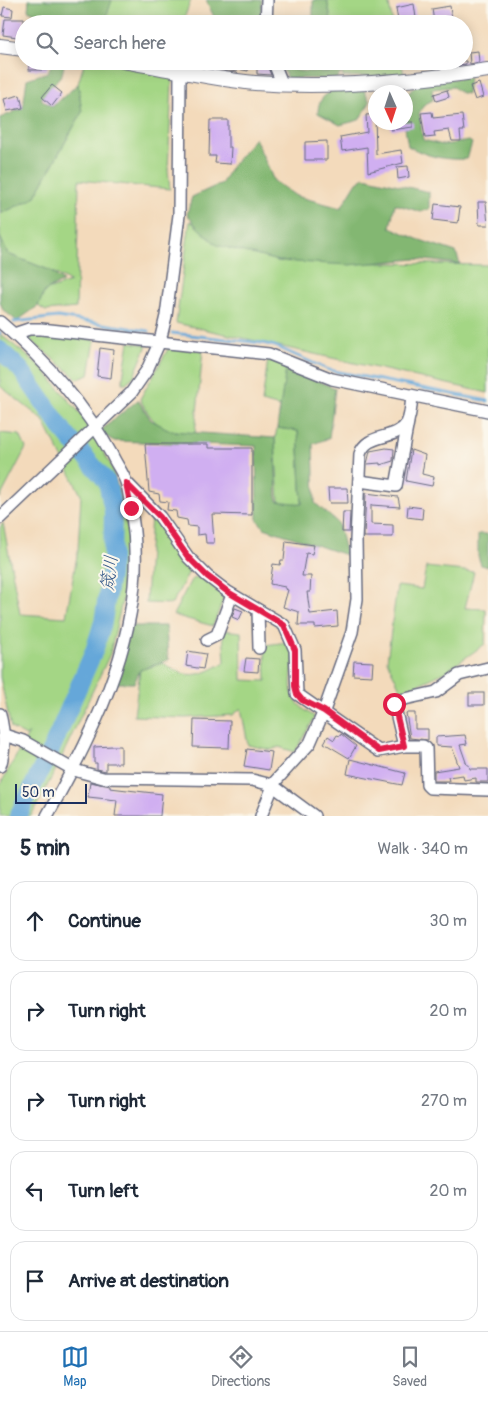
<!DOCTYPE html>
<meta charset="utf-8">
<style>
:root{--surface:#fff;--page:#f6f6f7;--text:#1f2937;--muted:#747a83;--line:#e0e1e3;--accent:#1f6fb2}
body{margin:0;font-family:Pangolin,"Klee One",sans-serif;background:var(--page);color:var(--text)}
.compass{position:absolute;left:368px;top:85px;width:45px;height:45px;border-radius:50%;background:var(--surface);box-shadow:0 2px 12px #0003;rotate:177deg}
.scale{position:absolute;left:15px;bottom:12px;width:72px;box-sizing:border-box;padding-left:5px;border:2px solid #1b2f5e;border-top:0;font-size:14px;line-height:18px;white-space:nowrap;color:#1b2f5e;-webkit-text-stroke:4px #fbf7ec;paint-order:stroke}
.stop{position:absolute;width:15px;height:15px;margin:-11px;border:4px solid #e11d48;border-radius:50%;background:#fff}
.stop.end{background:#e11d48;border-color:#fff;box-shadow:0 1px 5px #0008}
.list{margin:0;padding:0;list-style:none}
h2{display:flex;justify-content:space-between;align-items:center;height:65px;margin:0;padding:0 20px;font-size:21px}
h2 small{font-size:16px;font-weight:400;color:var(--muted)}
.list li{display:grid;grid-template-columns:32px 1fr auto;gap:15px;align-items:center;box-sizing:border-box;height:80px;margin:0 10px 10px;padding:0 10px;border:1px solid var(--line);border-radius:15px}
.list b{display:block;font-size:19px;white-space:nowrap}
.list em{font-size:16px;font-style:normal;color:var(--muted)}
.icon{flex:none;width:28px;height:28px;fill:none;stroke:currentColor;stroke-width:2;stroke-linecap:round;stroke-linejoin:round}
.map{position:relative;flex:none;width:488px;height:816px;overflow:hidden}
.search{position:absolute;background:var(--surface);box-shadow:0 2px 12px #0003;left:15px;right:15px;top:15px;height:55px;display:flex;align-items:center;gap:12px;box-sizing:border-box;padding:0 18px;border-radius:28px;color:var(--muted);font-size:19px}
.sheet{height:515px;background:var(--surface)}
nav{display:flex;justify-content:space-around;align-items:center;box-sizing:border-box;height:70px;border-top:1px solid var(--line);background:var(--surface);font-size:14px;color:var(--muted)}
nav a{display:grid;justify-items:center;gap:2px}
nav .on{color:var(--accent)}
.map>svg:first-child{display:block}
.green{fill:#a4d685;stroke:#608272}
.forest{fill:#83b772;stroke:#4f7368}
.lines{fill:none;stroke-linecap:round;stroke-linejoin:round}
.stream{stroke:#65a7d9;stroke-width:3}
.river{stroke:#65a7d9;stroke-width:18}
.building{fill:#d0aff1}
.minor-casing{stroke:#676b7f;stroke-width:14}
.major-casing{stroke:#676b7f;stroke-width:16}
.minor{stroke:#fff;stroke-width:11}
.major{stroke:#fff;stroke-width:14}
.route{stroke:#e11d48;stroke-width:6}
.labels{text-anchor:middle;stroke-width:4;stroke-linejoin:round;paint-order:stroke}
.water-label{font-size:18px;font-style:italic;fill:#355989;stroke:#fbf7ec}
</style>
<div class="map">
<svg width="488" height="816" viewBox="0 0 488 816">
<rect width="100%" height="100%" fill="#fbf7ec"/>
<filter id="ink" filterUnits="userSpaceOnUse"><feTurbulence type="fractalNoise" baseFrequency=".02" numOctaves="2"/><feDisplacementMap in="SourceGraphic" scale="10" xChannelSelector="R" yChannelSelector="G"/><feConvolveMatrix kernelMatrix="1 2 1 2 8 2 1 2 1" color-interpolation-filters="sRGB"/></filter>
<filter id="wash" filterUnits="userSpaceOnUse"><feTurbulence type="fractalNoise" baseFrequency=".0096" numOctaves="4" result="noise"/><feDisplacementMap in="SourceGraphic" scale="20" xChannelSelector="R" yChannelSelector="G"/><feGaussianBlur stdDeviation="1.12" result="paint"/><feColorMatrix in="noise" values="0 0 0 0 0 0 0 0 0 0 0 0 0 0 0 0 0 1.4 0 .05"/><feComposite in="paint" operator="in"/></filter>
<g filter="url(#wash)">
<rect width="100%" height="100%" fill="#f3dabb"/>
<!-- green -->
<g class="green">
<polygon points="111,0 191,0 182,24 99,24"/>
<polygon points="327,0 388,0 393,24 332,24"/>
<polygon points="85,61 173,61 168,170 170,189 79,180 76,308 46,311 38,306 45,291 70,282 49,270 8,254 0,237 0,214 34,198 82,112 78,84"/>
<polygon points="340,61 401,61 404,75 343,77"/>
<polygon points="190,221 223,246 278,261 488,265 488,393 176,323"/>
<polygon points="0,334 40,366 84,418 112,467 126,515 130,567 110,654 54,773 31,816 0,816 0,785 29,733 26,736 11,728 0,677 0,527 3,523 20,614 66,617 78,550 81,495 43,420 0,386"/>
<polygon points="38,334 95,340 89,375 78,379 29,339"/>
<polygon points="129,342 147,345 134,376 126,383 122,383"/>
<path d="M168 349 203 350 195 433C163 431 155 428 140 399Z"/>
<polygon points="268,359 287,367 280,407 262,402"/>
<polygon points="277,428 298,431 302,504 279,502 275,439"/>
<polygon points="0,433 20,435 26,448 0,498"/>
<polygon points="151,514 192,566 172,604 146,603"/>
<polygon points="426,567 474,572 465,608 486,609 485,644 445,672 402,692 387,661 397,586 422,589"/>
<polygon points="201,576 224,597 213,626 173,615 191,580"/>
<path d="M223 630 241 632 242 680 266 681 265 645 288 642 295 650C292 684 282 697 315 717L295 752 279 747 271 750 248 745 241 708 233 715 185 718 134 716 140 670 163 663C187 680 200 677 225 662Z"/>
</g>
<!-- forest -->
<g class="forest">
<polygon points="29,0 112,0 104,24 47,24 45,17 28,10"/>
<polygon points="206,0 262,0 260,24 227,24 215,19"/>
<polygon points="313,0 327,0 332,24 313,24"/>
<polygon points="53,61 65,61 62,74 41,99 52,107 78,84 82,112 34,198 0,214 0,118 23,108 27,79 48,72"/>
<polygon points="328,61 340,61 342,72 336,79 287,78 280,64 298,71 329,72"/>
<path d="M469 77 467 94 461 93 453 87 432 89 433 100 425 104 419 112 423 140 443 145 469 141 472 143 467 159C444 160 428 157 408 146 405 129 398 95 418 84 425 80 458 79 469 77Z"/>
<path d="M336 89 364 90 370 102 359 120 340 125 318 113C318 99 324 95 336 89Z"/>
<polygon points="255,138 274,181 296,196 341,208 357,182 364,177 429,192 429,209 421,212 395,204 390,227 417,239 456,252 460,264 416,259 349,265 278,261 217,245 197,227 187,214 192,197 222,183 231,167"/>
<polygon points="0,237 8,254 49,270 63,281 45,291 38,306 17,321 3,310 0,301"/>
<polygon points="286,368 335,388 329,438 313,444 315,503 338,523 346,555 264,528 257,519 256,446 114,441 99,432 138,400 151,420 172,431 275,438 277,501 302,504 298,431 277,428"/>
<polygon points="478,534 487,534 488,536 488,567 481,565 478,556"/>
<polygon points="131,626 166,626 168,660 140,670 134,683 114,683"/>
</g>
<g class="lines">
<!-- stream -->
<g class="stream">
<polyline points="14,322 58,317 149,331"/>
<polyline points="0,333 0,332"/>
<polyline points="172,333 262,343 275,346 329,370 488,401"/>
</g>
<!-- river -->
<polyline class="river" points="0,350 21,370 65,433 107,482 113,511 112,562 103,622 94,651 51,750 18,816"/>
</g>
<g id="blocks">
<!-- building -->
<g class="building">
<polygon points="414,4 416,18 398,21 396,8"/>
<polygon points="450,6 452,19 434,22 432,9"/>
<polygon points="4,7 13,9 12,17 2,16"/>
<polygon points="5,19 24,19 24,38 3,35"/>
<polygon points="478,51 479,62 470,64 469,52"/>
<rect x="29" y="61" width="18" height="9"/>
<polygon points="225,61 239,63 237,72 224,70"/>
<polygon points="239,61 249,61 248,71 238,69"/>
<polygon points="438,61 466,61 466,64 439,68"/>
<polygon points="257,68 268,68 271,75 257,74"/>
<polygon points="479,83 483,97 475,100 470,86"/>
<polygon points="52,85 62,93 52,106 42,97"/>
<polygon points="447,90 449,97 436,101 434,94"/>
<polygon points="20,95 23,108 7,111 4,99"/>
<polygon points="432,112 433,118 462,115 464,131 460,131 461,141 452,141 449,130 434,132 435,137 425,138 421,113"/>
<polygon points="375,114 376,154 401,150 403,163 368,172 367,147 342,151 340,137 367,132 366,115"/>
<polygon points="210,120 228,120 228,147 231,147 230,164 215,163 216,156 209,156"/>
<polygon points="390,122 413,122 413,127 391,130"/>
<polygon points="327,141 327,160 305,160 305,142"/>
<polygon points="408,166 409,177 398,179 397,167"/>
<polygon points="478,202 486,202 488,225 479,225"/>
<polygon points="435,204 460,207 458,223 433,220"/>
<polygon points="100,348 114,350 111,378 97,376"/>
<polygon points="145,444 208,444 208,448 252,448 252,515 212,514 214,543 206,543 205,534 197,535 197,527 188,526 187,520 177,518 176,511 167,510 168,502 160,501 159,494 149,492"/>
<polygon points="386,448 394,449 393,461 380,465 380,463 367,464 370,451"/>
<polygon points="411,450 425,455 422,474 434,477 432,486 406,481"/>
<polygon points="328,488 347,488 348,503 329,503"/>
<polygon points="366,493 398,497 400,507 371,505 371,524 393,525 393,537 364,537"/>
<polygon points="408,506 423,508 422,519 407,517"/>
<polygon points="343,512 350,512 349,532 342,532"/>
<polygon points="286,541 314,545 312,554 306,553 302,576 311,576 310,592 307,592 310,614 337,611 338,626 315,628 315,625 298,625 299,612 283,607 288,590 285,589 285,587 270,584 273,564 280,565 281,560 284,560"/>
<polygon points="235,608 243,611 239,620 232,617"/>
<polygon points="188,651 206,654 203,669 186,666"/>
<polygon points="246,658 259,659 258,672 244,671"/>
<polygon points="354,661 373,662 372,676 353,675"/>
<rect x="469" y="693" width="15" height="12"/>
<polygon points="406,713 415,713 415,729 428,729 428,740 410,738"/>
<polygon points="194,720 230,721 229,748 193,747"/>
<polygon points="341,734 356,746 349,758 324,743 328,736 334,740 337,735 340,736"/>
<polygon points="465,735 467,744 460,745 467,765 469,765 470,769 488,769 488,782 476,782 476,778 464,780 463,775 448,777 449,781 434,781 434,771 459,767 452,747 436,746 436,737"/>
<polygon points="113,746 121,746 121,763 106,763 106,771 97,769 97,763 94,763 94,747"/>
<polygon points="247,749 272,752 269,770 244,766"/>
<polygon points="350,759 405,773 402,785 347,774"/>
<polygon points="90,782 110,786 110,788 162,794 160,816 115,816 117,800 88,797"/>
</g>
</g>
</g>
<g filter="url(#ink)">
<use href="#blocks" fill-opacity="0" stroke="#676b7f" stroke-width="1"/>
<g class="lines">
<!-- minor casing -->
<g class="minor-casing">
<g id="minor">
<polyline points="266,24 267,0"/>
<polyline points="273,61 282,83"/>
<path d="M0 322C45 360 84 404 112 455 116 464 123 473 126 482 130 492 130 505 132 516 149 623 98 725 47 816"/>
<polyline points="14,334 29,329 41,329 269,354 332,379 488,411"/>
<polyline points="359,481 396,486 408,422"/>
<polyline points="127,483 160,517 188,557 207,576 228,592 284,625 295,650 297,694 379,751 404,746 423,746 426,748 427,785 430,788 488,790"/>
<polyline points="0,518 131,393 147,370 160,341 166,316 179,215 180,71"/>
<polyline points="258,610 259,648"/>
<polyline points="207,640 217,635 232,595"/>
<path d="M0 714C4 732 6 748 0 766"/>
<polyline points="4,735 23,741 74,770 103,778 252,780 272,785 314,816"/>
<polyline points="404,746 394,704 396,701 436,692 459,675 488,668"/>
<path d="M272 785 310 743 324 711 352 632 357 599 356 540 360 454C367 432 396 441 407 423 411 415 411 404 412 396"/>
<polyline points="261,816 273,786"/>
</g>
</g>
<!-- major casing -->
<g class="major-casing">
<g id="major">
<polyline points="0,46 24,49"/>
<path d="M123 61C167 68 211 79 255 83 332 89 412 81 488 70"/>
</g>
</g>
<!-- minor -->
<use href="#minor" class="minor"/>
<!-- major -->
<use href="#major" class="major"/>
</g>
</g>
<g class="lines" filter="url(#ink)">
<!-- route -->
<polyline class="route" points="131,508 126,483 160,517 188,557 207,576 228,592 284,625 295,650 295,686 297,694 302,700 324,711 379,751 404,746 394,704"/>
</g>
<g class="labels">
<!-- water labels -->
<g class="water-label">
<text transform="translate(109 573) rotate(-83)" y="6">筬川</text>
</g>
</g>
</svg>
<svg class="compass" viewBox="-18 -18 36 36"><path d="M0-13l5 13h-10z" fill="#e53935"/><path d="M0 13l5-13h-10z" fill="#747a83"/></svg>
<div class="scale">50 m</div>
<div class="stop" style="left:394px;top:704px"></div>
<div class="stop end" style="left:131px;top:508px"></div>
<div class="search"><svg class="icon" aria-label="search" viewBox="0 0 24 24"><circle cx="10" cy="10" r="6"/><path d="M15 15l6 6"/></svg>Search here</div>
</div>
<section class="sheet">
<h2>5 min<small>Walk · 340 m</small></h2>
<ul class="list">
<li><svg class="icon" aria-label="ahead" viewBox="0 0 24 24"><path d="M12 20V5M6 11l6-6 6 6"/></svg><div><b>Continue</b></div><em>30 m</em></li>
<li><svg class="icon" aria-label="right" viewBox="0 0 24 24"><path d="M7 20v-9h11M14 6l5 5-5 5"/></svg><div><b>Turn right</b></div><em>20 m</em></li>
<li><svg class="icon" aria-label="right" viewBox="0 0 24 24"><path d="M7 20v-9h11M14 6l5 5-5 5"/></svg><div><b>Turn right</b></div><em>270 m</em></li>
<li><svg class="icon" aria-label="left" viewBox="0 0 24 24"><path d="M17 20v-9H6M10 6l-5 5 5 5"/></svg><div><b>Turn left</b></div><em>20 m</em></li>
<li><svg class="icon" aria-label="arrive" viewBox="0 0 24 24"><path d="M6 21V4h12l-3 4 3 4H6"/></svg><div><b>Arrive at destination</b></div></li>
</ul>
</section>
<nav>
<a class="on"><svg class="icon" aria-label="map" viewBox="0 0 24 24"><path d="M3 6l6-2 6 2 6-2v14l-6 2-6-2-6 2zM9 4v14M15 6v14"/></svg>Map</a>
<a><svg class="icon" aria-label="directions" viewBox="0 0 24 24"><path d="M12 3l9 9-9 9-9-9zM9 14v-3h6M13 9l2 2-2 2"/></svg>Directions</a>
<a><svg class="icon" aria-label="saved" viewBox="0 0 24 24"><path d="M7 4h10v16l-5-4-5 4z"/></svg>Saved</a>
</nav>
